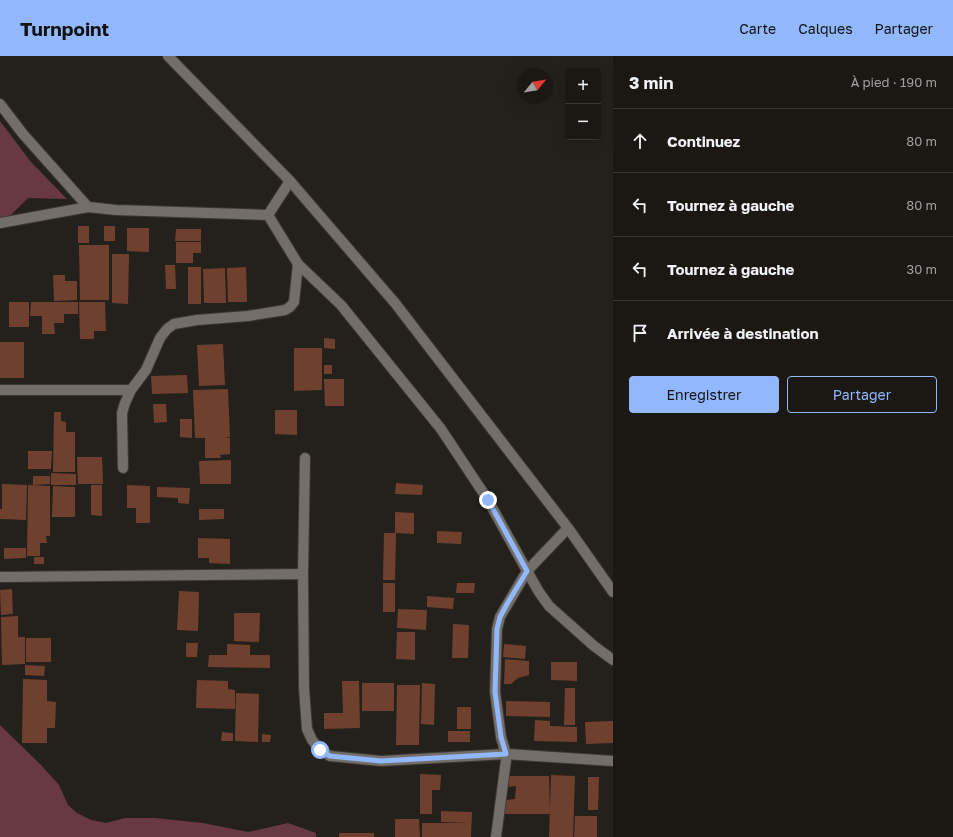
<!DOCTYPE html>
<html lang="fr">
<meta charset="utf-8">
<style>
:root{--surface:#1b1814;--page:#24211d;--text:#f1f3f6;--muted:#a0a0a0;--line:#393734;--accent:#91b8fd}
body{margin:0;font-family:"Golos Text",sans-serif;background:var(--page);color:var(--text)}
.controls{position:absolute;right:12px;top:12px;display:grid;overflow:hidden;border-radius:4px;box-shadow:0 4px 16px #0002}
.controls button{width:36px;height:36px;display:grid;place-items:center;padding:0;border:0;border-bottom:1px solid var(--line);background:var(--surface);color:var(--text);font:20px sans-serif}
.compass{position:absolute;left:517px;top:12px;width:36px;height:36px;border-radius:50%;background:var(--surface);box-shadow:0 4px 16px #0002;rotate:60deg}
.stop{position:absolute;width:12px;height:12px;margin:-9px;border:3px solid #91b8fd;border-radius:50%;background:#fff}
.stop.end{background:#91b8fd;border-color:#fff;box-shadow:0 1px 4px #0008}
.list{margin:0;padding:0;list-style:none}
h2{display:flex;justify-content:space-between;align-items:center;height:52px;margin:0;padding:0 16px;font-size:17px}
h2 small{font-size:13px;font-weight:400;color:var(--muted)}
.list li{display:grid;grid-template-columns:26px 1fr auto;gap:12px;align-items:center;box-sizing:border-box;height:64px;padding:0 16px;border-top:1px solid var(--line)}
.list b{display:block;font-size:15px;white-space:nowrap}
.list em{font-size:13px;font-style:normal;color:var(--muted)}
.actions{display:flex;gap:8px;padding:12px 16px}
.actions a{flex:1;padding:9px 0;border:1px solid var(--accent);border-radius:4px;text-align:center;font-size:14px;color:var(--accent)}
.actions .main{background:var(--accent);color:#111}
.icon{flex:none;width:22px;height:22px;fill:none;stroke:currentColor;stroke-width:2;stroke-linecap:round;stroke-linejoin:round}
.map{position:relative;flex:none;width:613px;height:781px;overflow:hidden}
header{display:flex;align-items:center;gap:24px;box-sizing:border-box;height:56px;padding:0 20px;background:var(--accent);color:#111}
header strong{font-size:19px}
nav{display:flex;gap:22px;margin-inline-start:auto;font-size:14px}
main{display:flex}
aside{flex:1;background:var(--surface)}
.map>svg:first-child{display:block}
.green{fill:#683943}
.building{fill:#70402f}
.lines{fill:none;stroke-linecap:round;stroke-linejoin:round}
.minor-casing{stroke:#3d3a36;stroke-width:12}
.minor{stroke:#736e68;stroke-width:10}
.route{stroke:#91b8fd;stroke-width:5}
</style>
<header>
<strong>Turnpoint</strong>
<nav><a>Carte</a><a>Calques</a><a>Partager</a></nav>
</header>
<main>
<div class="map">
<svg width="613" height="781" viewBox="0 0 613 781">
<rect width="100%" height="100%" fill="#24201b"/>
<!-- green -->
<g class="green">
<polygon points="0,65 31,106 67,143 28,142 0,170"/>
<polygon points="0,669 41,709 59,729 68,749 77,757 91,764 106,767 125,762 155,762 203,767 248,776 288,767 316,777 316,781 0,781"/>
</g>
<!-- building -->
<g class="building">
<rect x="78" y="170" width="11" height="17"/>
<rect x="104" y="170" width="11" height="15"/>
<polygon points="127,172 149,172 149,196 127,195"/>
<polygon points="176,173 201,173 201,185 175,185"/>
<polygon points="176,186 201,186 201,197 193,197 193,207 176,207"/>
<polygon points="79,189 109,189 109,244 80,244"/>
<polygon points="112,198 129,198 128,248 112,247"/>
<polygon points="165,209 175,209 176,233 166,233"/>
<rect x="188" y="211" width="13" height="37"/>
<polygon points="246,211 247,246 228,246 227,212"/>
<polygon points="225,212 226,247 204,247 203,213"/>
<polygon points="53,219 65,219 65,225 77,225 77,244 54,245"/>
<rect x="9" y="246" width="20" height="25"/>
<polygon points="31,246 78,246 78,258 64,258 64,267 54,267 55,278 42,278 42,260 30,260"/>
<polygon points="79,246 105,246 106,275 94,275 94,283 80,283"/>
<polygon points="324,282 335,283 335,293 324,292"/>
<rect x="0" y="286" width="24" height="36"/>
<polygon points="223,288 225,329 199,330 197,289"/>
<polygon points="294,292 322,292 322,334 294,335"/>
<rect x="324" y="309" width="8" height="9"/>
<polygon points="187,319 188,337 152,338 151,320"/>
<polygon points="324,323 344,323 344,350 325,350"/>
<polygon points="228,333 230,381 224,382 230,382 230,398 220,399 221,402 205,402 205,382 195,382 193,334"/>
<polygon points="153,348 166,348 167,366 154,367"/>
<polygon points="275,354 297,354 297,379 275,378"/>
<polygon points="54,356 61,356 61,365 66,366 66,376 75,376 75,416 53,416"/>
<polygon points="180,363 192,363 192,382 180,381"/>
<polygon points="28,395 52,395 51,413 28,413"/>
<polygon points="77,401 102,401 103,428 78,428"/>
<polygon points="231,404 231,428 200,428 199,405"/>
<polygon points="51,417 76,418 76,429 51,429"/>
<polygon points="33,420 50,420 50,428 33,429"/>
<polygon points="396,427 423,429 422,439 395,438"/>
<polygon points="2,428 27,429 26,464 0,463 0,453 2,453"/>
<polygon points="28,429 50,430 50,480 46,480 47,487 40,487 40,500 27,500"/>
<polygon points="91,429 102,429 102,460 91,459"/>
<polygon points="127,429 150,430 150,467 136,467 136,452 127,452"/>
<polygon points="53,430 75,431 75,461 52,461"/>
<polygon points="157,431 190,432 189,448 178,447 178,442 157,441"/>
<polygon points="199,453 224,453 224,463 199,464"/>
<polygon points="395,456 414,457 414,478 395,477"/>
<polygon points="437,475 462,476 461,488 437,487"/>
<polygon points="384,477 396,477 395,524 383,524"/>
<polygon points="198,482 230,483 230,508 209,507 209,502 198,502"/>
<polygon points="4,492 26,492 26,502 4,503"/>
<rect x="34" y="501" width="10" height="7"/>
<rect x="383" y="527" width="12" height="29"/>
<polygon points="457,527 475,527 474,537 456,537"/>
<polygon points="12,533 13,558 1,559 0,534"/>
<polygon points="179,535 199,536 198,575 177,574"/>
<polygon points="427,540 454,542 453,553 427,551"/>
<polygon points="398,553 427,554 426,574 397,572"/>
<polygon points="234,557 260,557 259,586 234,585"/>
<polygon points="18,560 18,581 25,581 25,608 2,609 1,561"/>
<polygon points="453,568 469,569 468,602 452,602"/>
<polygon points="397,576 415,576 415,604 396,603"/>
<rect x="26" y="582" width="25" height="24"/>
<polygon points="186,587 198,587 197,601 186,601"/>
<polygon points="227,588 250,589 250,599 270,599 270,612 208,611 209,599 227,599"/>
<polygon points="504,588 526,590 525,603 503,601"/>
<polygon points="505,603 529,605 529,619 518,622 511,628 504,628"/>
<polygon points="551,606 577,606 577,625 551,624"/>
<polygon points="25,609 45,610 44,620 25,619"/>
<polygon points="23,623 47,624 47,645 56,646 55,672 47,672 47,687 22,687"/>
<polygon points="197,624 228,625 228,633 235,634 235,653 196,652"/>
<polygon points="342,625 359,625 360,672 324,673 324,657 343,657"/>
<rect x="362" y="627" width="32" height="28"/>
<polygon points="422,627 435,628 434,669 421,668"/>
<polygon points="397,629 420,629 419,689 396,689"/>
<polygon points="565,632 575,632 575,669 564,669"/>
<polygon points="236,637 259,638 258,686 235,685"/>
<polygon points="506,645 550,646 550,661 506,660"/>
<rect x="457" y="651" width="14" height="22"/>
<polygon points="535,664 550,665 550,670 577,671 577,686 534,685"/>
<polygon points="613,665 613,687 586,688 585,666"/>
<rect x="448" y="675" width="22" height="11"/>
<polygon points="222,676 233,677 233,685 221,685"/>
<polygon points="262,678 271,679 270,686 262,686"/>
<polygon points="420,718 441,719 440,734 432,734 432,758 420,758"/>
<polygon points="551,719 575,720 573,781 549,781"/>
<polygon points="505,720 549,720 550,758 505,758 505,744 515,743 516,730 505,731"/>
<polygon points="588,721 599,721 598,754 588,754"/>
<polygon points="441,755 472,756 471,781 422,781 422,767 469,767 441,766"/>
<polygon points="575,760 597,760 597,781 574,781"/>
<polygon points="395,763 419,763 420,781 395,781"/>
<rect x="339" y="777" width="35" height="4"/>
</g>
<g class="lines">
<!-- minor casing -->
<g class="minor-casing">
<g id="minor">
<polyline points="168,0 290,125 395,247 568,472 613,536"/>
<polyline points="0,48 23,78 88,151 116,154 268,159 298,208 341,249 441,373 488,444 527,515 539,536 549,550 594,590 613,604"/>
<polyline points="268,159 290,125"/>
<polyline points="0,167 88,151"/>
<polyline points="0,334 131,334"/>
<polyline points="305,402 303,518 304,632 307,673 312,684 320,694 330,700 381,705 506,698 506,704 496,781"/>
<polyline points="123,412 122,357 125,347 131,334 146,314 160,282 167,273 174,268 197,264 248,260 285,254 290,251 294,246 298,208"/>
<polyline points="568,472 527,515 500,561 497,573 495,636 501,681 506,698 613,705"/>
<polyline points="0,521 303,518"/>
</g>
</g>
<!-- minor -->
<use href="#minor" class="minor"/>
</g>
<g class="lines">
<!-- route -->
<polyline class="route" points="320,694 330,700 381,705 506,698 501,681 495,636 497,573 500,561 507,548 527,515 488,444"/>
</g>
</svg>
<div class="controls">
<button>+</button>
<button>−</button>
</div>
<svg class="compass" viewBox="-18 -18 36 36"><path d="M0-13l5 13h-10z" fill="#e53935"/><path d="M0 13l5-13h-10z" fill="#a0a0a0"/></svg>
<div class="stop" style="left:320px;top:694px"></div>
<div class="stop end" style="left:488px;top:444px"></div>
</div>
<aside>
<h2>3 min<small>À pied · 190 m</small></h2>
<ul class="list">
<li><svg class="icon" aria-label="ahead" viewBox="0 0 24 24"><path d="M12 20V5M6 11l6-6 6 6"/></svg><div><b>Continuez</b></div><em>80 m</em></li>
<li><svg class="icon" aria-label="left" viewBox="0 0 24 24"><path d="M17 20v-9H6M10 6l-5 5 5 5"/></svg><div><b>Tournez à gauche</b></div><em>80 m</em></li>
<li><svg class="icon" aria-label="left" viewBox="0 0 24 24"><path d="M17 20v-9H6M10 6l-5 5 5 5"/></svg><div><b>Tournez à gauche</b></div><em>30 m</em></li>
<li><svg class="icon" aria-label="arrive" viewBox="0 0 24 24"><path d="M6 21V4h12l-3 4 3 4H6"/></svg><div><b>Arrivée à destination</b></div></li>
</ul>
<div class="actions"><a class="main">Enregistrer</a><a>Partager</a></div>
</aside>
</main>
